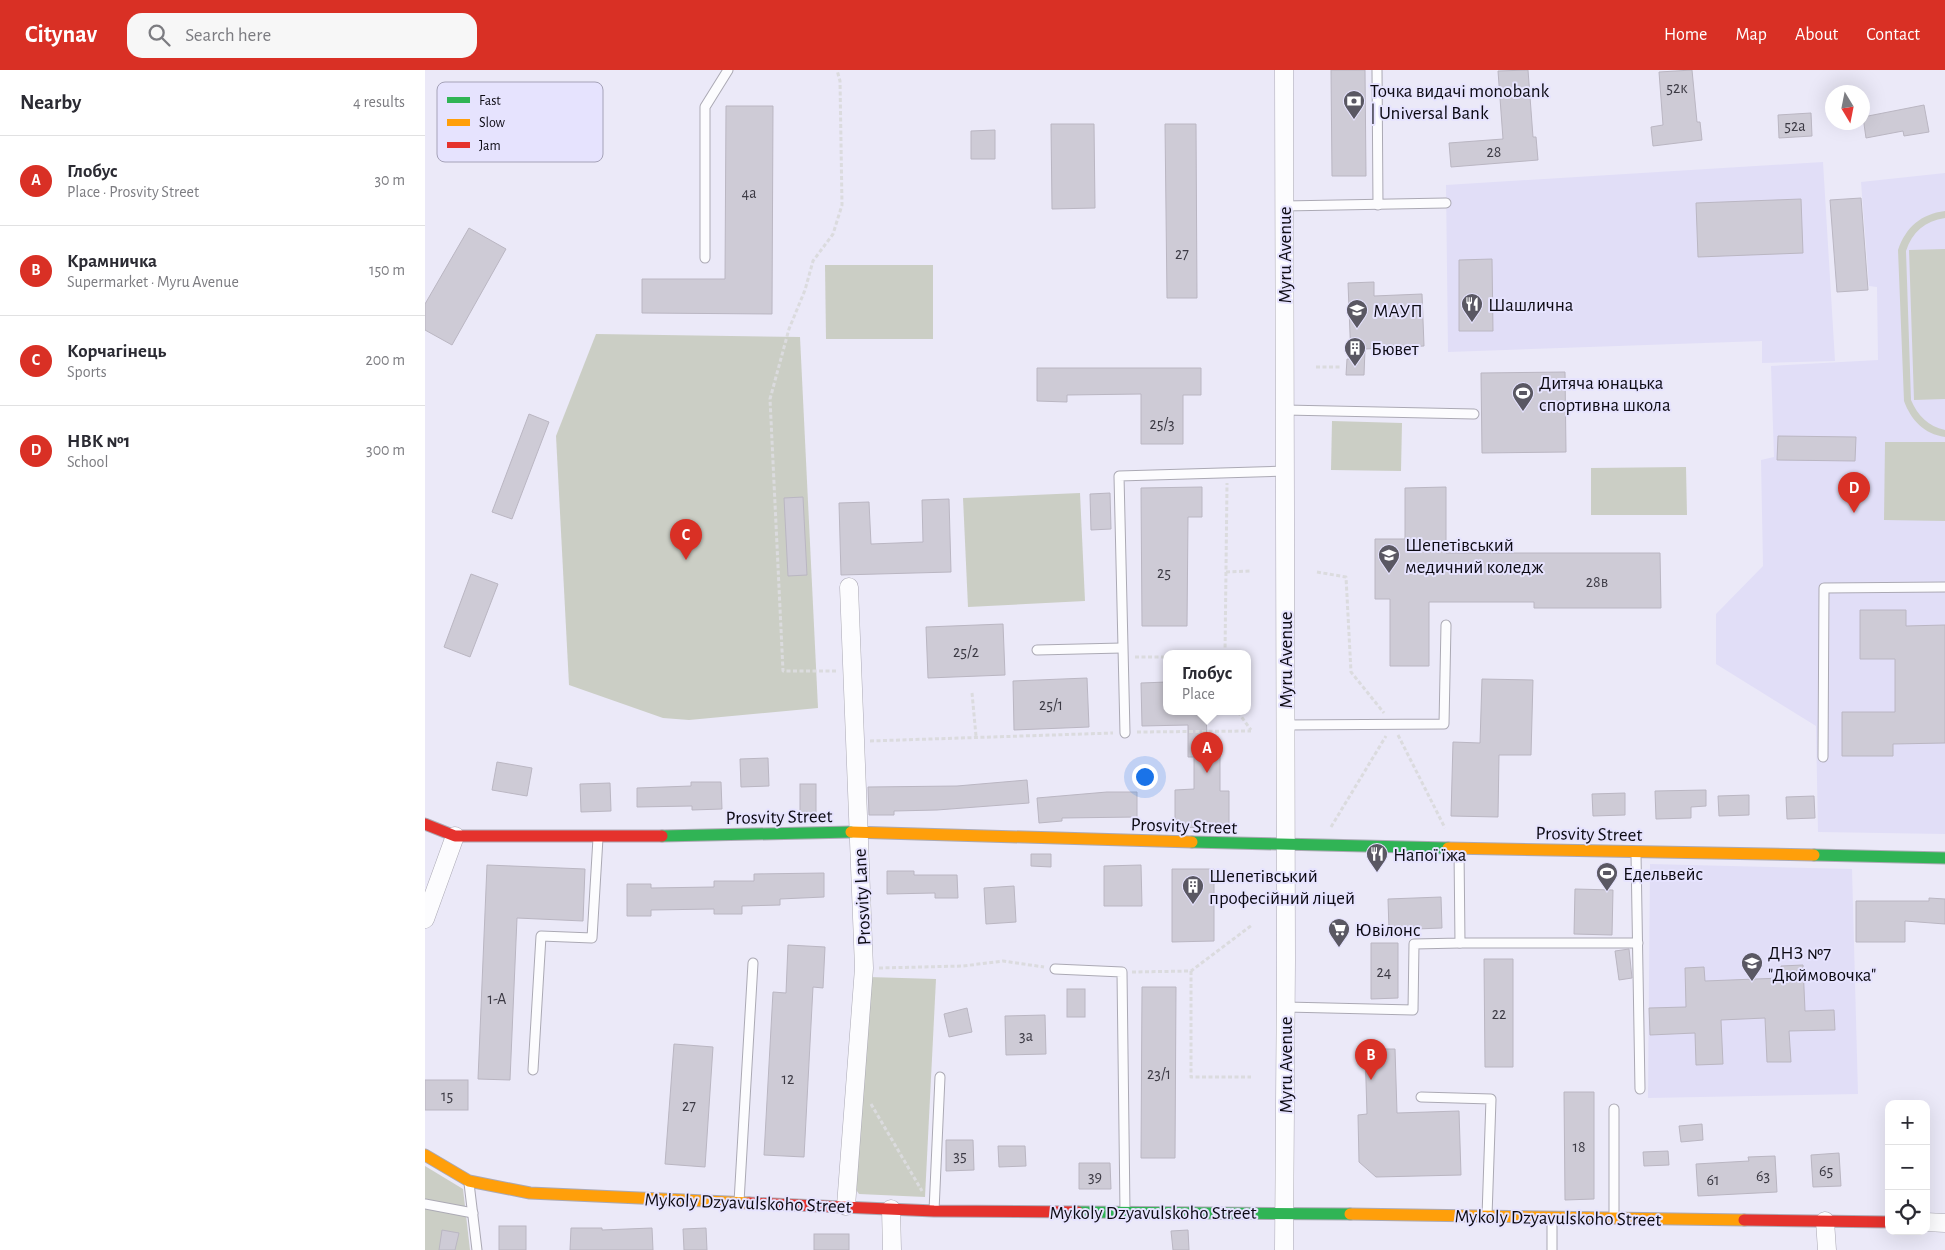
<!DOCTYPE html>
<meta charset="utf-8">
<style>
:root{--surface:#fff;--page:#f7f7f7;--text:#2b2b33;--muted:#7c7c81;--line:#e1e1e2;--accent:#d93025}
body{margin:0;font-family:"Alegreya Sans",sans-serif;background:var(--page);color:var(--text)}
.controls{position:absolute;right:15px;bottom:15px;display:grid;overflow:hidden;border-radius:10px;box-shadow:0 5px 20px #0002}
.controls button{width:45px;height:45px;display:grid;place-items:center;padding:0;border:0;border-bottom:1px solid var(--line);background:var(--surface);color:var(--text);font:25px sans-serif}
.compass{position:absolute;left:1400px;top:15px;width:45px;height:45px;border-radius:50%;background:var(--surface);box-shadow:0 5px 20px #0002;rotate:170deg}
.you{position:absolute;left:719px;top:706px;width:18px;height:18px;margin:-12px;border:4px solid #fff;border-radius:50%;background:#1a73e8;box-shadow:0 0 0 8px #1a73e833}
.badge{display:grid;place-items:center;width:32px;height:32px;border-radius:50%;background:var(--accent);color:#fff;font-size:16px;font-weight:700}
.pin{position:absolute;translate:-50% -41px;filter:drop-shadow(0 1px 2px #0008)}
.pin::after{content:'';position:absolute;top:26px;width:18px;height:15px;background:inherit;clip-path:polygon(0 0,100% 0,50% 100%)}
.popup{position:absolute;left:738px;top:580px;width:88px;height:65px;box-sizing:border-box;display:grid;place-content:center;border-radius:10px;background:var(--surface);filter:drop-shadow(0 1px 4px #0005);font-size:16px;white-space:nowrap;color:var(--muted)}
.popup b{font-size:19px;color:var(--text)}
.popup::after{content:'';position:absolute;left:50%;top:100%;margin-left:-10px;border:10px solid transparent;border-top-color:var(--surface)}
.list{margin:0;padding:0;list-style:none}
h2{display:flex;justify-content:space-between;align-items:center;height:65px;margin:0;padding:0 20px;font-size:21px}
h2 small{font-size:16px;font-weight:400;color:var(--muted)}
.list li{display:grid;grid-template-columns:32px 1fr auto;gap:15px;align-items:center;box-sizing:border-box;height:90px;padding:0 20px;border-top:1px solid var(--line)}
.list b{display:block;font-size:19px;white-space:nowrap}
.list p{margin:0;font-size:16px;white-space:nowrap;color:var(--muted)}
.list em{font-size:16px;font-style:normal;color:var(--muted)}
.icon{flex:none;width:28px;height:28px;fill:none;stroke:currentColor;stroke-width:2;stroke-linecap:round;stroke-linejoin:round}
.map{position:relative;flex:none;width:1520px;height:1180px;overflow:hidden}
header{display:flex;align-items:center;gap:30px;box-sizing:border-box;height:70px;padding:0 25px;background:var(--accent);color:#fff}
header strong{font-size:24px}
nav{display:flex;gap:28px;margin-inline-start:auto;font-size:18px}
.search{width:350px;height:45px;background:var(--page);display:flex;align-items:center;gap:12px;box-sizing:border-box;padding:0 18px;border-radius:15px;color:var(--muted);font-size:19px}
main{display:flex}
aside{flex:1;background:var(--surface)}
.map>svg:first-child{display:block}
.built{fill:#e1def7}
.green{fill:#cbcec5}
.building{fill:#cecbd6;stroke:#bab6c2}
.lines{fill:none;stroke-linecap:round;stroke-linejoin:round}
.lane-casing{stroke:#aba9b4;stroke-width:11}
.street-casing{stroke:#aba9b4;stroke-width:19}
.fast-casing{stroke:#aba9b4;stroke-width:13}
.slow-casing{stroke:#aba9b4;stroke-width:13}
.jam-casing{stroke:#aba9b4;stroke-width:13}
.path{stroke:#dbdbde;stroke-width:3;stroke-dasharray:4 2.5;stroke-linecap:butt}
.lane{stroke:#fcfcfe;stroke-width:9}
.street{stroke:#fcfcfe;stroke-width:18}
.fast{stroke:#30b455;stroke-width:11}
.slow{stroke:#ff9f0a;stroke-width:11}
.jam{stroke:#e5322d;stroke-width:11}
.labels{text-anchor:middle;stroke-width:4;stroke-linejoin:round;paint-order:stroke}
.number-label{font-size:16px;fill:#3c3a44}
.poi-label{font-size:19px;fill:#0c0a13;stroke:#e6e3fe;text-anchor:start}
.street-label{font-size:19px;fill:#0c0a13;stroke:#e6e3fe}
.key{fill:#e6e3fe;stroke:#a5a2b8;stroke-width:1}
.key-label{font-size:14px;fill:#0c0a13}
</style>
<header>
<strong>Citynav</strong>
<div class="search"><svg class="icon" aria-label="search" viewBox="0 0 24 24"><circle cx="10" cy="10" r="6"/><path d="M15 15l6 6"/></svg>Search here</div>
<nav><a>Home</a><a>Map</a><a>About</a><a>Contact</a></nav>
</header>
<main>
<aside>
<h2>Nearby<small>4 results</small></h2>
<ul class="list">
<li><span class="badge">A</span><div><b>Глобус</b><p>Place · Prosvity Street</p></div><em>30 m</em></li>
<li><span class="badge">B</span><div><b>Крамничка</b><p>Supermarket · Myru Avenue</p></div><em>150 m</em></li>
<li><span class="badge">C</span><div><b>Корчагінець</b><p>Sports</p></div><em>200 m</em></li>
<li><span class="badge">D</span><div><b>НВК №1</b><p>School</p></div><em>300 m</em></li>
</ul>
</aside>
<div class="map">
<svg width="1520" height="1180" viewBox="0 0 1520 1180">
<rect width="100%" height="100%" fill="#ebe9f8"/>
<!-- built -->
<g class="built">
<polygon points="1398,92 1410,291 1337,293 1337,271 1023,282 1021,115"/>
<polygon points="1520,103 1520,764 1393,762 1391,656 1291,594 1291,544 1338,496 1336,390 1349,387 1346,296 1453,290 1452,217 1444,216 1436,112"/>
<polygon points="1225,794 1427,799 1433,1024 1223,1028"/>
</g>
<!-- green -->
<g class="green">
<path d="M1520 141V148C1500 151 1487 162 1481 181L1486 330C1493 346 1503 356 1520 360V367C1499 364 1486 350 1479 331L1473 180C1481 157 1496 144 1520 141Z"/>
<polygon points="1520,179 1520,329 1489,330 1484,180"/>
<polygon points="400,195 508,195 508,269 401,269"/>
<polygon points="171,264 375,267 393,638 264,650 238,648 144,615 131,366"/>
<polygon points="907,351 977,353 976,401 906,400"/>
<polygon points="1460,372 1520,372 1520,451 1459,450"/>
<polygon points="1261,397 1262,445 1166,445 1166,398"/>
<polygon points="655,423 660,531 543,537 538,428"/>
<polygon points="443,907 511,909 500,1127 434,1124 427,1114"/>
<polygon points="0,1096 38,1119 45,1180 0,1180"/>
</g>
<!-- building -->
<g class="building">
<polygon points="906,0 940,0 941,106 907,106"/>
<polygon points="1103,0 1108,67 1111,67 1113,90 1026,97 1024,73 1078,69 1073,1"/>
<polygon points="1267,0 1272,52 1275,52 1277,70 1228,76 1226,57 1238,55 1234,2"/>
<polygon points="1499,35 1504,62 1479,66 1478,61 1441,68 1438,47"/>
<polygon points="301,36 348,36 347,244 217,243 217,209 300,209"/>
<polygon points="1386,43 1387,66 1354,68 1353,45"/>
<polygon points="626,54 669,54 670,138 627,139"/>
<polygon points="740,54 771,54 772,228 742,228"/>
<polygon points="570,60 570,89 546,89 546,61"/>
<polygon points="1436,128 1443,220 1412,222 1405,130"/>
<polygon points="1376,129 1378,183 1273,187 1271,133"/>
<polygon points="44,158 81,179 27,275 0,260 0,234"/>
<polygon points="1067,189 1068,261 1034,261 1034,190"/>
<polygon points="949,212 949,226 997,224 999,276 940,279 939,305 921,305 922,289 926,289 923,213"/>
<polygon points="612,298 776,298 776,325 758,325 758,374 716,374 716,324 642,325 642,332 612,331"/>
<polygon points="1140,302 1141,382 1057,383 1056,303"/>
<polygon points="104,344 124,352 87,449 67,442"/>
<polygon points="1353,366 1431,367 1430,391 1352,390"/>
<polygon points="777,417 777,447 763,447 762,556 717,556 716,418"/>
<polygon points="1021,417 1021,483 1235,483 1236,538 1109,538 1109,532 1004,532 1004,596 965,596 965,529 950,529 950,469 980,469 980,418"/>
<polygon points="685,423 686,459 666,460 665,424"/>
<polygon points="378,427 382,505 363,506 359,428"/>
<polygon points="524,429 526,502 416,505 414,433 444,432 446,474 498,472 497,430"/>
<polygon points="46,504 73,514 45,587 19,577"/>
<polygon points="1435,540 1481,540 1481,556 1520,555 1520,673 1468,674 1468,686 1417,686 1417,642 1470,642 1470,589 1435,589"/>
<polygon points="578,554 580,605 503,608 501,557"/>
<polygon points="662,608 664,657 589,660 588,611"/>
<polygon points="1057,609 1108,610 1106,685 1074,685 1073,747 1026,746 1028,672 1055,673"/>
<polygon points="742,612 742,642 781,642 782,668 784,668 785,686 795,686 795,721 804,721 804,759 750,757 750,720 769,719 769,687 763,687 763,655 717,656 716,613"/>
<polygon points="343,688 344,716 316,717 315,689"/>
<polygon points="72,692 107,698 102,726 67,720"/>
<polygon points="602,710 604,733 512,740 469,741 469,745 444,745 443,717 532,716"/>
<polygon points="266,712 296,712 297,739 267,740 267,736 212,737 212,718 266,716"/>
<polygon points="185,713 186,741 156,742 155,714"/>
<rect x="375" y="714" width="16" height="29"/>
<polygon points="1281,720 1281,736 1266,737 1266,748 1231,749 1230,721"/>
<polygon points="682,722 712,722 712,747 637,748 637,751 614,753 612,728"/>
<polygon points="1200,723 1200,745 1168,746 1167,724"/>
<polygon points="1324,725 1324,745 1294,746 1293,726"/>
<polygon points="1389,726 1390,748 1362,749 1361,727"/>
<polygon points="606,784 626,784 626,797 606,796"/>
<polygon points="62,795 160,799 158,851 92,848 85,1010 53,1009"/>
<polygon points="716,795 717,836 679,836 679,796"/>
<polygon points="747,799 789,799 789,871 747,872"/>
<polygon points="462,801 489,801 489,805 532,805 533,828 510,828 510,823 462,824"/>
<polygon points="399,803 399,827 355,829 355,835 317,836 317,844 289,844 289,839 226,840 226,846 202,846 202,814 226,814 226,818 289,817 289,811 329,811 329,804"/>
<polygon points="589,816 591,852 561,854 559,818"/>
<polygon points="1150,819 1188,820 1187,865 1149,864"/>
<polygon points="1016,827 1017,858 964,860 963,829"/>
<polygon points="1504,828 1520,829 1520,854 1480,851 1480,872 1431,872 1431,831 1504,831"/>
<polygon points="946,873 973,873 973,928 946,929"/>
<polygon points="363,875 400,877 398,918 388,917 379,1087 339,1085 348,922 361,923"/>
<polygon points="1204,879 1207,908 1194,910 1190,881"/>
<polygon points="1059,889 1088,889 1088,997 1060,997"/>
<polygon points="1378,895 1380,941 1409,940 1410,960 1364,961 1366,992 1342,992 1340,948 1296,950 1298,994 1271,995 1270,963 1225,965 1224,938 1261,937 1260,898 1279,897 1280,911 1356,908 1356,896"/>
<polygon points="717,917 751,917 750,1088 716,1088"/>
<rect x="642" y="919" width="18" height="28"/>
<polygon points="542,938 547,962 524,967 519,944"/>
<polygon points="620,945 621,984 581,985 580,946"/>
<polygon points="249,974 288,977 280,1097 240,1094"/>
<polygon points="940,979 970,979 972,1043 1034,1041 1036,1105 951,1107 934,1092 933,1045 942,1044"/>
<rect x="0" y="1010" width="43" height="30"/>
<polygon points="1139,1022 1169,1022 1169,1129 1140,1130"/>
<polygon points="1277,1054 1278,1070 1256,1072 1254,1056"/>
<polygon points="521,1070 548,1070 549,1100 521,1101"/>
<polygon points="573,1076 600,1076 601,1096 574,1097"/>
<polygon points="1243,1081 1244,1095 1219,1096 1218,1082"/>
<polygon points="1414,1083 1416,1116 1388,1117 1386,1085"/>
<polygon points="1350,1086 1352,1122 1273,1126 1271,1094 1324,1091 1323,1087"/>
<polygon points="654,1093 685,1093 686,1119 654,1119"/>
<rect x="74" y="1156" width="27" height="24"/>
<polygon points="146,1158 177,1158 177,1160 227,1158 228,1180 145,1180"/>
<polygon points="281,1158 282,1180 259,1180 258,1159"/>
<polygon points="17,1160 34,1163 30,1180 14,1180"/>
<polygon points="763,1160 764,1180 748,1180 746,1161"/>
<rect x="389" y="1164" width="35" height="16"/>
</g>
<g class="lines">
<!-- lane casing -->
<g class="lane-casing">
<g id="lane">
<polyline points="952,0 953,135"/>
<polyline points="859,136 1021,133"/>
<polyline points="280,188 280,37 303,0"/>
<polyline points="860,340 1049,344"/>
<polyline points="612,580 697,578"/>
<polyline points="860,655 1019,654 1021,555"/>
<polyline points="700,663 694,406 860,401"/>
<polyline points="1398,687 1399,518 1520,517"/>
<polyline points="1211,784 1215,1019"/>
<polyline points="1035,873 1213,873"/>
<polyline points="630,899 697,902 700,1141"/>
<polyline points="861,937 988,940 989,874 1035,873 1034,780"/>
<polyline points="108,1000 116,866 167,868 173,768"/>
<polyline points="996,1027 1066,1029 1062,1146"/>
<polyline points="1189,1039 1189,1146"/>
<polyline points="44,1113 52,1180"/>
<polyline points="314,1132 328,893"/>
<polyline points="0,1134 48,1143"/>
<polyline points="509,1141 515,1007"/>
<polyline points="1127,1150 1127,1180"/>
</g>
</g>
<!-- street casing -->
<g class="street-casing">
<g id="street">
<polyline points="0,849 30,766"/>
<polyline points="421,1136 439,898 424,517"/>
<polyline points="466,1139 467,1180"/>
<polyline points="1400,1151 1402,1180"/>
<polyline points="1501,1152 1520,1153"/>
<polyline points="859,1180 861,890 859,0"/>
</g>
</g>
<!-- fast casing -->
<g class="fast-casing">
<g id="fast">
<polyline points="237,766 426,762"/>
<polyline points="767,772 1023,778"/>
<polyline points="1389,785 1520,788"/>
<polyline points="653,1142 925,1144"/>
</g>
</g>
<!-- slow casing -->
<g class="slow-casing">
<g id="slow">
<polyline points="426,762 767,772"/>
<polyline points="1023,778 1389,785"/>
<polyline points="0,1085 44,1111 105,1123 324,1133"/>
<polyline points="925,1144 1319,1150"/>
</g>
</g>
<!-- jam casing -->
<g class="jam-casing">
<g id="jam">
<polyline points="0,754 30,766 237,766"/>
<polyline points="324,1133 509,1141 653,1142"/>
<polyline points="1319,1150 1464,1152"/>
</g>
</g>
<!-- path -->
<g class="path">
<polyline points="891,297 917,297"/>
<polyline points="801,502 825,501"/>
<polyline points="892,502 921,507 926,602 959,643"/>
<polyline points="800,584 802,413"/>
<polyline points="710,587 742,587"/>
<polyline points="411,601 358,601 345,329 364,259 380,220 388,191 408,164 417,135 415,11 412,0"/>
<polyline points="547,623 551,666"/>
<polyline points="813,642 826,660"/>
<polyline points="712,662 826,661"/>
<polyline points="973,665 1020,758"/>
<polyline points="445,671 688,663"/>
<polyline points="906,757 961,666"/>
<polyline points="454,898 538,896 578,891 619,897"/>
<polyline points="766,901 766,1007 826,1007"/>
<polyline points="707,902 766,901 827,855"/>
<polyline points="446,1034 497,1121"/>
</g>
<!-- lane -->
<use href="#lane" class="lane"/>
<!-- street -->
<use href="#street" class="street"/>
<!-- fast -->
<use href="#fast" class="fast"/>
<!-- slow -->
<use href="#slow" class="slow"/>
<!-- jam -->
<use href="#jam" class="jam"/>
</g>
<!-- icons -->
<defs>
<g id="bank-pin" transform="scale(1.125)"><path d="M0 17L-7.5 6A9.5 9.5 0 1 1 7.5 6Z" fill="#5a5863" stroke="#e6e3fe"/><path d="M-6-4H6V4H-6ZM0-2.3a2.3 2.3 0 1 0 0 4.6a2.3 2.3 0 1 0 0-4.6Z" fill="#fff"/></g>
<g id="restaurant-pin" transform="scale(1.125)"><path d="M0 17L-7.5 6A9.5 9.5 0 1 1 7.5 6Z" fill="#5a5863" stroke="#e6e3fe"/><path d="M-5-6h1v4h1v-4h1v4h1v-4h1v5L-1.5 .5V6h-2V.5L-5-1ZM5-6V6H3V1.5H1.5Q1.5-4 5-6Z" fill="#fff"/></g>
<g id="university-pin" transform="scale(1.125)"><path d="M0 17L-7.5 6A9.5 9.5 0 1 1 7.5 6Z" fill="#5a5863" stroke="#e6e3fe"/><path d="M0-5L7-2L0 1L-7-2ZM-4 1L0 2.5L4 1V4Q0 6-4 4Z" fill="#fff"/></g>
<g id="building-pin" transform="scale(1.125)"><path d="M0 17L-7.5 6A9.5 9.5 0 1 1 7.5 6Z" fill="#5a5863" stroke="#e6e3fe"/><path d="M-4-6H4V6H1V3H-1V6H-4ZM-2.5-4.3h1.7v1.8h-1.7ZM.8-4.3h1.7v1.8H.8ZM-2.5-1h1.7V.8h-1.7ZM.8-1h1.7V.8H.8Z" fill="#fff"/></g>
<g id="stadium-pin" transform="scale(1.125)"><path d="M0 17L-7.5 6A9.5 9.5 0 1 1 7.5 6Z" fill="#5a5863" stroke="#e6e3fe"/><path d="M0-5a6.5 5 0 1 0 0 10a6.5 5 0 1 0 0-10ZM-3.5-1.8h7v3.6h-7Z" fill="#fff"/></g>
<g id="supermarket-pin" transform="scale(1.125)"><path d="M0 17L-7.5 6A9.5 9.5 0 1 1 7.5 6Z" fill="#5a5863" stroke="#e6e3fe"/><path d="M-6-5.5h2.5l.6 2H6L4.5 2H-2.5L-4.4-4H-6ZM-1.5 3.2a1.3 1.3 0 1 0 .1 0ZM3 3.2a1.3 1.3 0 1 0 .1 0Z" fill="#fff"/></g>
<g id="school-pin" transform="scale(1.125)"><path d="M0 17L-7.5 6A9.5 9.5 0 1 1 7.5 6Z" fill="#5a5863" stroke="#e6e3fe"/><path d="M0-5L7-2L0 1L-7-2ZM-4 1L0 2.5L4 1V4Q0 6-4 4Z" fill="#fff"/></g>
</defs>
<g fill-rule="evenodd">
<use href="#bank-pin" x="929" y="31"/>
<use href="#restaurant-pin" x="1047" y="234"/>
<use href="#university-pin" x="932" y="240"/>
<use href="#building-pin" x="930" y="278"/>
<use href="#stadium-pin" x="1098" y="323"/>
<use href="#university-pin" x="964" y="485"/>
<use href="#restaurant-pin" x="952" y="784"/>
<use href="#stadium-pin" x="1182" y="803"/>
<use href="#building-pin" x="768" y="816"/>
<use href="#supermarket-pin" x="914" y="859"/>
<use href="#school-pin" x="1327" y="893"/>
</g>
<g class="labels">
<!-- number labels -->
<g class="number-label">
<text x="1252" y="23">52к</text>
<text x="1370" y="61">52а</text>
<text x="1069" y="87">28</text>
<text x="324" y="128">4а</text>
<text x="757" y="189">27</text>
<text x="737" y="359">25/3</text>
<text x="739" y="508">25</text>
<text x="1172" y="517">28в</text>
<text x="541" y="587">25/2</text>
<text x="626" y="640">25/1</text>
<text x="959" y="907">24</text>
<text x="72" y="934">1-А</text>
<text x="1074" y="949">22</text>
<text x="601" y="971">3а</text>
<text x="734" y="1009">23/1</text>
<text x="363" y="1014">12</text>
<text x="22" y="1031">15</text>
<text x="264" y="1041">27</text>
<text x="1154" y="1082">18</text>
<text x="535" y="1091">35</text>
<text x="1401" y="1106">65</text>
<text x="1338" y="1111">63</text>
<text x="670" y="1112">39</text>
<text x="1288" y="1115">61</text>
</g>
<!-- poi labels -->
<g class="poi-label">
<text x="945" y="27">Точка видачі monobank<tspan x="945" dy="22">| Universal Bank</tspan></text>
<text x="1063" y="241">Шашлична</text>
<text x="948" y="247">МАУП</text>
<text x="946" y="285">Бювет</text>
<text x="1114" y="319">Дитяча юнацька<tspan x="1114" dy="22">спортивна школа</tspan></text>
<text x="980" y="481">Шепетівський<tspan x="980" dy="22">медичний коледж</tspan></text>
<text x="968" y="791">Напої їжа</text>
<text x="1198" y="810">Едельвейс</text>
<text x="784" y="812">Шепетівський<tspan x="784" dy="22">професійний ліцей</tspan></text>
<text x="930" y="866">Ювілонс</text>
<text x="1343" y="889">ДНЗ №7<tspan x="1343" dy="22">"Дюймовочка"</tspan></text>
</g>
<!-- street labels -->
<g class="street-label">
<text transform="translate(859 185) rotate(-90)" y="7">Myru Avenue</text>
<text transform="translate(860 590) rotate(-90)" y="7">Myru Avenue</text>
<text transform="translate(354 746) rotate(-1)" y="7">Prosvity Street</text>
<text transform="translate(759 755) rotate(2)" y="7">Prosvity Street</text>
<text transform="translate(1164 763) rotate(1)" y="7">Prosvity Street</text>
<text transform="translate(436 827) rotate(-93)" y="7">Prosvity Lane</text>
<text transform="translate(860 995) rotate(-90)" y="7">Myru Avenue</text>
<text transform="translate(323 1132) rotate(2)" y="7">Mykoly Dzyavulskoho Street</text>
<text x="728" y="1149">Mykoly Dzyavulskoho Street</text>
<text transform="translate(1133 1147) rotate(1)" y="7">Mykoly Dzyavulskoho Street</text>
</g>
</g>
<!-- legend -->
<rect x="12" y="12" width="166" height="80" rx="8" class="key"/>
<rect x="22" y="27" width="23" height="6" fill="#30b455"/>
<rect x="22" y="49" width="23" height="7" fill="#ff9f0a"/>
<rect x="22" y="72" width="23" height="6" fill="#e5322d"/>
<g class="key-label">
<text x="54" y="35">Fast</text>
<text x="54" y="57">Slow</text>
<text x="54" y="80">Jam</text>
</g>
</svg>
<div class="controls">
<button>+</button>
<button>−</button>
<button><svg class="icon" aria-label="locate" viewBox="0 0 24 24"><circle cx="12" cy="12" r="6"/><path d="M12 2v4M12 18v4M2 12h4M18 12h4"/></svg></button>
</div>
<svg class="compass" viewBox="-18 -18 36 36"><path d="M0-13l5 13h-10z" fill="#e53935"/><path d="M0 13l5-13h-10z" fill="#7c7c81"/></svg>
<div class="you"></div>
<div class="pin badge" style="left:782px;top:703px">A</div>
<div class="popup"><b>Глобус</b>Place</div>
<div class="pin badge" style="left:946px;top:1010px">B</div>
<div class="pin badge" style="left:261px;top:490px">C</div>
<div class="pin badge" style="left:1429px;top:443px">D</div>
</div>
</main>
